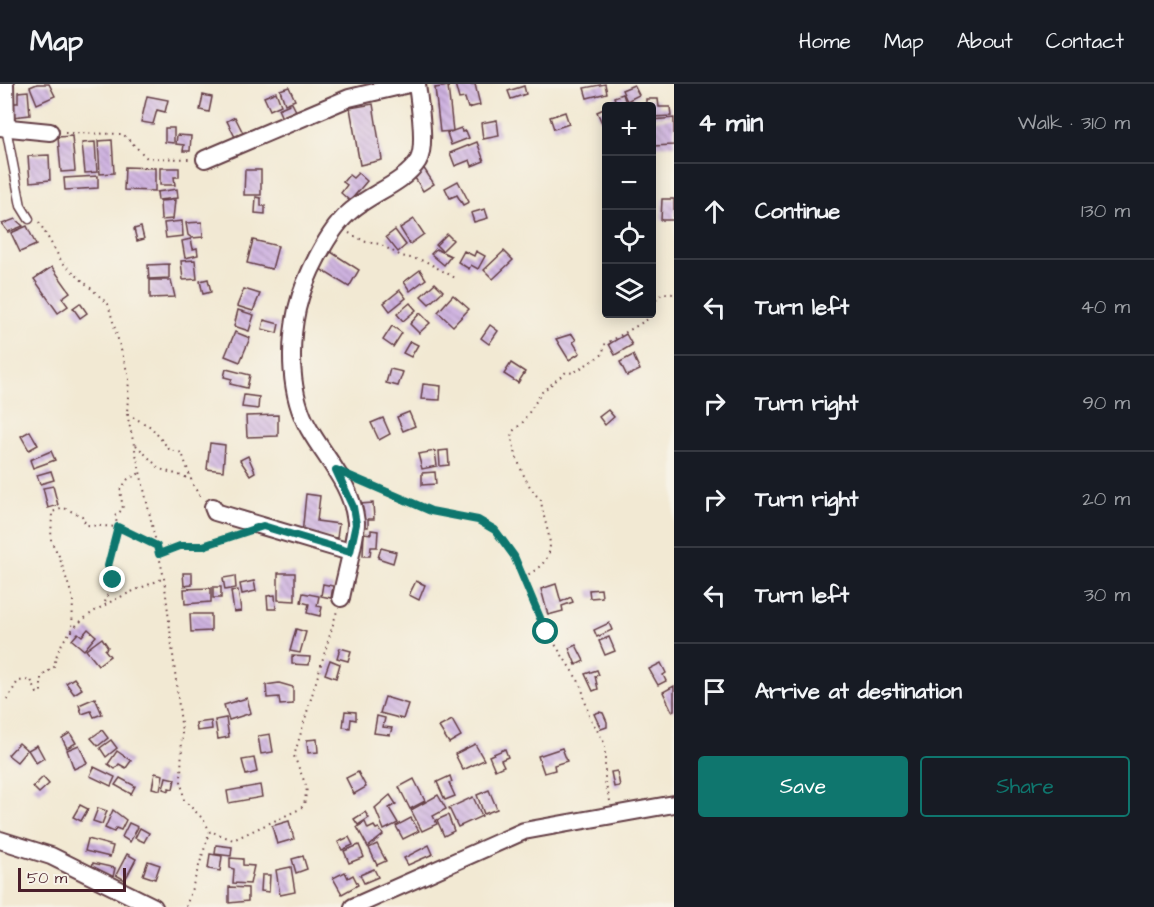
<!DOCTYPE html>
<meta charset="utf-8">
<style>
:root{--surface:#171b24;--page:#20242c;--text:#f1f3f6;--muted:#9ea1a6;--line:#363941;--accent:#0f766e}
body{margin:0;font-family:"Architects Daughter",sans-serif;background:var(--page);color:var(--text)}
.controls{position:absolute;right:18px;top:18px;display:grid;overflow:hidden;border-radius:6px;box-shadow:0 3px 15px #0003}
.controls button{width:54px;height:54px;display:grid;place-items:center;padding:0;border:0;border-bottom:2px solid var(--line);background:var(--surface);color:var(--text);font:30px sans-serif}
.scale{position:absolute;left:18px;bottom:15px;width:108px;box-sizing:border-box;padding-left:6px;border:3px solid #4a1f2b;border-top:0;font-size:16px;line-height:21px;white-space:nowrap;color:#4a1f2b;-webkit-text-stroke:4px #f7f3e8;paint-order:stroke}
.stop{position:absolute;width:18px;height:18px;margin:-14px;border:4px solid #0f766e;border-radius:50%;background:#fff}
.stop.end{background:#0f766e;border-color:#fff;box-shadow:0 2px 6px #0008}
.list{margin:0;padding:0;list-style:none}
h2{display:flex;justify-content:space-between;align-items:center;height:78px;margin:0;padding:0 24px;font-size:26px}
h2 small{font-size:20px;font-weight:400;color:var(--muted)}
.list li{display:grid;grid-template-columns:39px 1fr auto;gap:18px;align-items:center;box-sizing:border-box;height:96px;padding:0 24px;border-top:2px solid var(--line)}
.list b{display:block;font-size:22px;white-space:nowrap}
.list em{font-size:20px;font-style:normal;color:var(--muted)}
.actions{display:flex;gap:12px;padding:18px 24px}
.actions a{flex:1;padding:14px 0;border:2px solid var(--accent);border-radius:6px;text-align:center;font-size:21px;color:var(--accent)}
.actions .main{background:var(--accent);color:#fff}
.icon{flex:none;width:33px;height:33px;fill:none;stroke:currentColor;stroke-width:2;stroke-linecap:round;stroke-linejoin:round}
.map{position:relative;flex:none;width:674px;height:823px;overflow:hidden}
header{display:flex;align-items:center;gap:36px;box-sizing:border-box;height:84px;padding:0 30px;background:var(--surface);border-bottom:2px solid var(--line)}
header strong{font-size:28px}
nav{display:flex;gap:33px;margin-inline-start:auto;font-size:21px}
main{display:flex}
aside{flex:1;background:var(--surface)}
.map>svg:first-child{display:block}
.building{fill:url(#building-back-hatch)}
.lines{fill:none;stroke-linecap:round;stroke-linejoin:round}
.service-casing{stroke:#633d44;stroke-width:11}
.minor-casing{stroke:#633d44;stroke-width:20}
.path{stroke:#633d44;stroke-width:2;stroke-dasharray:1.5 4.5;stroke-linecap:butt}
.service{stroke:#fff;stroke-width:8}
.minor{stroke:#fff;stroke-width:16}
.route{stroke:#0f766e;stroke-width:8}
</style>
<header>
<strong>Map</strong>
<nav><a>Home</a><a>Map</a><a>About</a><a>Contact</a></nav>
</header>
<main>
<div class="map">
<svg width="674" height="823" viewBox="0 0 674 823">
<defs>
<pattern id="building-back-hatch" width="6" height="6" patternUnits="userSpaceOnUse" patternTransform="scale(1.5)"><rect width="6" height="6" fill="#cfb3e1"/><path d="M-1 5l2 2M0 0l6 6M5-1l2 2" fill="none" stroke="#aa91b7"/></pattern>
</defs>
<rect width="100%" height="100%" fill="#f7f3e8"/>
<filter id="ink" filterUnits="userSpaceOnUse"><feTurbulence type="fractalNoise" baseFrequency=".0167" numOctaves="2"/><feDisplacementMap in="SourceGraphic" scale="12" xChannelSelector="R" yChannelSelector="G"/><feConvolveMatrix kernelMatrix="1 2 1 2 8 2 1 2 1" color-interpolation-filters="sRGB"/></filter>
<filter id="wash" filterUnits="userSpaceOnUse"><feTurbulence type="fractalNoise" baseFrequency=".008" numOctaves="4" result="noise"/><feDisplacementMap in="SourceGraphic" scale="24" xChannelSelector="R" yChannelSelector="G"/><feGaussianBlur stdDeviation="1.35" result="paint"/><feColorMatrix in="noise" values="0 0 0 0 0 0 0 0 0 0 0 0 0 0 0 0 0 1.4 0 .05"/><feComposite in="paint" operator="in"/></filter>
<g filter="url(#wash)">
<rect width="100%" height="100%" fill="#f2e9d3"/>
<g id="blocks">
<!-- building -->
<g class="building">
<polygon points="37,0 49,0 55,12 37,20 30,3"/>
<polygon points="455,0 475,0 480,21 468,24 465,14 459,15"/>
<polygon points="605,0 607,9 587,14 584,4"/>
<polygon points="634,1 639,11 627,17 622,6"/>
<polygon points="448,2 453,47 461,44 462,48 466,47 469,54 451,61 447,49 453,47 440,48 435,4"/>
<polygon points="524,2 526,10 511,15 508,7"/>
<polygon points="289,3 295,16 285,20 280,6"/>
<polygon points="28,7 30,31 12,33 11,19 18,19 18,8"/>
<polygon points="276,8 281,21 270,26 264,13"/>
<polygon points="623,10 626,19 630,17 632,22 617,22 614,13"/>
<polygon points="203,11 212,13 209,28 200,26"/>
<polygon points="147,12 168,16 165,28 157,26 153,40 141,38"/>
<polygon points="646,15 658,15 659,23 670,23 671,32 652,33 652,22 646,22"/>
<polygon points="292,19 296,27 282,34 278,25"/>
<polygon points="373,20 382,76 360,81 350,24"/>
<polygon points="606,24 606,42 604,43 597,28"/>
<polygon points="565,28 569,40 554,45 550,33"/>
<polygon points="235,33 243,49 235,53 227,37"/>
<polygon points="674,34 674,61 652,62 652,36"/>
<polygon points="497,36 499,52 483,55 481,39"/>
<polygon points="165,44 174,44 174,59 165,58"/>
<polygon points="177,51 191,52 190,67 183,67 184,61 176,60"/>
<polygon points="72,52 75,87 61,88 58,53"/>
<polygon points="112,56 114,89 100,90 98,57"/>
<polygon points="95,58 97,88 85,89 82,59"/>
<polygon points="477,58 484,77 472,82 470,76 455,82 450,69"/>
<polygon points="49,71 50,96 30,98 28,72"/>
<polygon points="125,83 155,84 155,107 124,106"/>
<polygon points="423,83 434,100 423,107 412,89"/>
<polygon points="160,84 179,84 179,93 174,93 175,101 160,101"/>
<polygon points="245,86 261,86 261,111 244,111"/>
<polygon points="358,89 367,97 350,117 341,109 347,101 343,98 349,91 353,94"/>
<polygon points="98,92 98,104 65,106 64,94"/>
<polygon points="458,97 469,118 463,121 457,111 450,114 445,104"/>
<polygon points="177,105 178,114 158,116 157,108"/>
<polygon points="256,113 261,114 261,122 265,122 265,130 255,129"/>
<polygon points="662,115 674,115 674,136 661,136"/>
<polygon points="175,116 173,135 161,136 160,117"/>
<polygon points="485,125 488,134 474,138 471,129"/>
<polygon points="15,135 23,142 8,148 2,140"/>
<polygon points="414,135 424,150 410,160 400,144"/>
<polygon points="182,137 183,152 166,154 164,139"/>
<polygon points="202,138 203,153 192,154 188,151 186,139"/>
<polygon points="27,142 36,161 20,168 11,149"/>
<polygon points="141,143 144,155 137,157 134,145"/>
<polygon points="395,146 406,161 398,168 386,153"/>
<polygon points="447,150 453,156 442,167 436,161"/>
<polygon points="191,155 193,165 197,164 198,171 185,174 182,157"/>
<polygon points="253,156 278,162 272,185 247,179"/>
<polygon points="436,165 451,172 444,181 431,170"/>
<polygon points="464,167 474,172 476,167 485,172 478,185 471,181 469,185 458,178"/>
<polygon points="504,167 513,176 493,195 484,186"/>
<polygon points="331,168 359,186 349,203 320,185"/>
<polygon points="195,176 197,195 183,196 181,177"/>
<polygon points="169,180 169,194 149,195 148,181"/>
<polygon points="52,183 70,208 62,214 68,222 58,229 34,195"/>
<polygon points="420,186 426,195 410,207 404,198"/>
<polygon points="208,195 211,208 203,210 200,197"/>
<polygon points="150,196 171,196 175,213 150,214"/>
<polygon points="435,199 443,207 429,220 421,212"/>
<polygon points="244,205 260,210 253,227 237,222"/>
<polygon points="400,206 406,214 390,227 384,219"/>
<polygon points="453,211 469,225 453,242 438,228"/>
<polygon points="80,219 87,229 80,234 73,224"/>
<polygon points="410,219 416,226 403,237 397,230"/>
<polygon points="238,226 254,231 249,247 234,242"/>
<polygon points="420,229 430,239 419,249 410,240"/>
<polygon points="264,236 279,240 277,249 262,245"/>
<polygon points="490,241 498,247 489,260 481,254"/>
<polygon points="392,242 402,249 393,263 383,256"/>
<polygon points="235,248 250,254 240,278 225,272"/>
<polygon points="572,250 576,256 573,258 580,269 569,276 556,255"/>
<polygon points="626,250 632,261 615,271 609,260"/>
<polygon points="410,257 418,261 411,273 403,269"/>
<polygon points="633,271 640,286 627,292 620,278"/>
<polygon points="511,279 525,288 518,299 504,290"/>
<polygon points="226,285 250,291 247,304 230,300 232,295 224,293"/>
<polygon points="390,285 403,288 398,302 386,299"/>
<polygon points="423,300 441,302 440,316 421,315"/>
<polygon points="244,311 259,313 258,325 242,323"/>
<polygon points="608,326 614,333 605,341 599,333"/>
<polygon points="409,328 415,342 403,347 397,333"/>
<polygon points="278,331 278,352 247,353 246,332"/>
<polygon points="383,334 390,350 379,356 371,339"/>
<polygon points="30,347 38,361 29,366 21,352"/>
<polygon points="210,359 225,361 223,387 207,385"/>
<polygon points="448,366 449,381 440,382 439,367"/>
<polygon points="51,367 55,376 33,384 30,376"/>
<polygon points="435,367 437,382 422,385 418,370"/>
<polygon points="248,372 255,388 250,391 240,376"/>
<polygon points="51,387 54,396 40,400 37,391"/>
<polygon points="435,388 436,400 422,401 422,389"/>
<polygon points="53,402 58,421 48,424 43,404"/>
<polygon points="306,410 320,412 317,437 339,440 337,454 302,451"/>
<polygon points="373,419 374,435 368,435 368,443 362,443 360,420"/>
<polygon points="371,446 378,447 377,463 371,463 370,472 363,472 364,449 371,450"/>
<polygon points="381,464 396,468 393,479 378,474"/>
<polygon points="183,489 192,489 192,501 184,502"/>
<polygon points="278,489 295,489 295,517 278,516"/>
<polygon points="235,492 236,504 225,506 223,494"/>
<polygon points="254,497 256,507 242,510 240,500"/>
<polygon points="416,497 425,501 419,516 409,511"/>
<polygon points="323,500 333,502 331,514 321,512"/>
<polygon points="556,500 561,518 571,513 573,518 562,522 563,527 548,531 541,505"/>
<rect x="213" y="503" width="8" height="11"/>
<polygon points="211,504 211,518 185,520 184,505"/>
<polygon points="601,505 602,513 590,514 589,506"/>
<polygon points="238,506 241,527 234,528 231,507"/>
<polygon points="303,509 319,512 317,522 322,523 320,532 307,529 309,520 301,518"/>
<polygon points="275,511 276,525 268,525 267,512"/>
<polygon points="190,530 211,530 211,547 191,548"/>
<polygon points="609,539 612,546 597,553 594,546"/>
<polygon points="88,545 96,552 84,566 72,556 78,549 82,552"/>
<polygon points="296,545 306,548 300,569 290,567"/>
<polygon points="609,553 615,567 605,571 599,557"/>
<polygon points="102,554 108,563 105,566 110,572 98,581 86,566"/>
<polygon points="576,561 584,577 576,581 569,564"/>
<polygon points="340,564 351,567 348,577 337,574"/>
<polygon points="292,572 310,573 309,581 292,580"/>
<polygon points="330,576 340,580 336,594 325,590"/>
<polygon points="661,579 666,589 663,591 666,597 658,601 649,585"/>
<polygon points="597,586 599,591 595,592 598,605 593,607 585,590"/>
<polygon points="74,594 82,605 74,610 66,599"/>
<polygon points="279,599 293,603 293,620 280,621 279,613 267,614 266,601"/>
<polygon points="674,602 674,626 672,627 663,608"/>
<polygon points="385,613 408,620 403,635 380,629"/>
<polygon points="95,614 102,630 94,633 91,627 82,630 79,621"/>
<polygon points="247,614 251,629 229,636 224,621"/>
<polygon points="345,627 356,628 356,636 351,635 350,644 343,643"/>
<polygon points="599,628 603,629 607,638 607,643 601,645 594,630"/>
<polygon points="377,632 385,634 383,643 392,644 390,651 374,649"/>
<polygon points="226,634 229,653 218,655 215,636"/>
<polygon points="452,636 461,652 449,659 439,643"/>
<polygon points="211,637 212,645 197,647 196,639"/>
<polygon points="102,646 108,654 98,662 91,654"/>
<polygon points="70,649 76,659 67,664 62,654"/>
<polygon points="270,650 273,668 261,670 258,652"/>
<polygon points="317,655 318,668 308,669 307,656"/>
<polygon points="111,656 117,664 106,673 100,664"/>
<polygon points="19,659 27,666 17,678 8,671"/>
<polygon points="475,660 484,676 463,686 455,670"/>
<polygon points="37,661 44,674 36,679 28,666"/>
<polygon points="79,661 87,679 74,685 67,666"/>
<polygon points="562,664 567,677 554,681 555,686 544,689 538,672"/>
<polygon points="505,665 508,673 501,676 504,682 495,686 489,672"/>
<polygon points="117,667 131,677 126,684 119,680 115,685 108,680"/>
<polygon points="254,674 257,688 246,691 242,676"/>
<polygon points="94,683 115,693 111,702 90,692"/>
<polygon points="617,687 620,702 614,703 611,688"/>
<polygon points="358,688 366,703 354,710 346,694"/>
<polygon points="155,689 163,691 160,706 152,704"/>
<polygon points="450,692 452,698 449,699 455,712 445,716 437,698"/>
<polygon points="43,693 49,700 39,709 33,703"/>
<polygon points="166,693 175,695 173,705 169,704 169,707 163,705"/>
<polygon points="120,694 135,702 131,710 115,701"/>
<polygon points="414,695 425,717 410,725 399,703"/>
<polygon points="260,701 262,713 229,719 227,707"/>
<polygon points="489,706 497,725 484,730 477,711"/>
<polygon points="390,711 396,720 389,724 398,739 384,746 375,724"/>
<polygon points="438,711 446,725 433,732 437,740 422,747 411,726"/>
<polygon points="473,713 482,732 458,743 449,724"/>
<polygon points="80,721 88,725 81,737 73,733"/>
<polygon points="98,724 107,727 102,740 93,737"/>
<polygon points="113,726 126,736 121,746 116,744 114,748 105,744"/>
<polygon points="365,728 369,734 358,741 354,735"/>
<polygon points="448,731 454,747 444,752 437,736"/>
<polygon points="411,734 419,747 403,755 396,742"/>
<polygon points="289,737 294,755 277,760 272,742"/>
<polygon points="365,738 368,745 374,742 376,745 379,744 383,751 368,763 357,743"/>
<polygon points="129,739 138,743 130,758 122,753"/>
<polygon points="140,744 149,749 144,758 135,754"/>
<polygon points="349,753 353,761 342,766 338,758"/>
<polygon points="88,755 113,762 110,773 85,767"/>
<polygon points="377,760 386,777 377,781 369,764"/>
<polygon points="216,761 232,763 231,772 215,770"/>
<polygon points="359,761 364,773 349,779 344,767"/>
<polygon points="429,761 433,770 408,781 404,774"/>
<polygon points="127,770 136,775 125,796 116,791"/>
<polygon points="210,770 222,772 220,787 208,785"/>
<polygon points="303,772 307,785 296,789 292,775"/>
<polygon points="230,774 243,775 243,781 254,782 250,800 233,799 234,785 230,784"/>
<polygon points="148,777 160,781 155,795 143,791"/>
<polygon points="93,779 115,784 113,793 91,787"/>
<polygon points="291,783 295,808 280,811 276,786"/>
<polygon points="374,785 378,793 364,799 360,791"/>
<polygon points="345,788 348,794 353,791 358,801 342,810 333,794"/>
<polygon points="262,791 270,791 269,808 261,807"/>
<polygon points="229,803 248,804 248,817 229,819"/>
</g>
</g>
</g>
<g filter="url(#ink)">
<use href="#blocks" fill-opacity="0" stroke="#633d44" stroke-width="1.5"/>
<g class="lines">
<!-- service casing -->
<g class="service-casing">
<polyline id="service" points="6,44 21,122 29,135"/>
</g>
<!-- minor casing -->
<g class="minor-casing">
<g id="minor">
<polyline points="5,0 6,44"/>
<polyline points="0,43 50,48"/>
<polyline points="205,75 349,14 409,0"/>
<polyline points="213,423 215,428 350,468"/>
<path d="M341 514C344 497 357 451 356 438 352 401 326 375 309 345 289 311 289 262 297 225 304 195 328 145 352 126 372 109 404 99 418 77 427 62 419 18 417 0"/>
<polyline points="0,756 51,772 154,823"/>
<polyline points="353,823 524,747 674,720"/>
</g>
</g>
<!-- path -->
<g class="path">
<polyline points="65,49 123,50 147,74 190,75"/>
<polyline points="39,138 62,178 108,220 129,294 127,330 151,343 169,365 182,369 193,401 201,414"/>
<polyline points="349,149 366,158 380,160 401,172 425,177 457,195"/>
<polyline points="127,330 164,494 182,648 181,697 184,716 203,735 210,747"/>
<polyline points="136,361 160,385 191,395"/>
<polyline points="358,395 431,427 478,436 495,445 515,472 522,494"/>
<polyline points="159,470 180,462 203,462 237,451"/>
<polyline points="105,518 113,496 108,482 118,443 115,432 123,425 120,406 128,395 142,388"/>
<polyline points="72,548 73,515 59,472 51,457 52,428 64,424 82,432 86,441 118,443 157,462"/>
<path d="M7 616 18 597 31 596 37 609 41 608V593L54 583C61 532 123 512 164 494"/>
<path d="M610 717 605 698V660L589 632 581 601 537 532 522 494C567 471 545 453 541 416 525 402 514 370 511 349L523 338 542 308 566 288 573 289 603 270 604 261 650 234 658 213 663 209 674 210"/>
<polyline points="186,823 210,747 233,756 300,725 304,721 307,704 294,672 337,527"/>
</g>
<!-- service -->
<use href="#service" class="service"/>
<!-- minor -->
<use href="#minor" class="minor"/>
</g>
</g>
<g class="lines" filter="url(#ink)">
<!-- route -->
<polyline class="route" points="113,496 108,482 118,443 157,462 159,470 180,462 203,462 263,442 350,468 356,440 353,423 336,386 431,427 478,436 495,446 514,472 546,548"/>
</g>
</svg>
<div class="controls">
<button>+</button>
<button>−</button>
<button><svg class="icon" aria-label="locate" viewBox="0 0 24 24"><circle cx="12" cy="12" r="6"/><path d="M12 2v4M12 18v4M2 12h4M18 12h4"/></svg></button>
<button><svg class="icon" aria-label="layers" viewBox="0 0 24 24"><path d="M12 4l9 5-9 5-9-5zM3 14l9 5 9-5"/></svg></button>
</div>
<div class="scale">50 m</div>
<div class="stop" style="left:546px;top:548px"></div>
<div class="stop end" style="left:113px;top:496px"></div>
</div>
<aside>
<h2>4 min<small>Walk · 310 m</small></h2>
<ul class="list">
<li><svg class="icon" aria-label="ahead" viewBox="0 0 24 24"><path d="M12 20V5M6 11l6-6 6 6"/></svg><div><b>Continue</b></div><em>130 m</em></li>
<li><svg class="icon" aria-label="left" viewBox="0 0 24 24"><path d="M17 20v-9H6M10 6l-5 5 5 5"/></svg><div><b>Turn left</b></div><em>40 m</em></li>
<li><svg class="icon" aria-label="right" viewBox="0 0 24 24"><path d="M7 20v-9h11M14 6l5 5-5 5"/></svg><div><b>Turn right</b></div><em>90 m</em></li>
<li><svg class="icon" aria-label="right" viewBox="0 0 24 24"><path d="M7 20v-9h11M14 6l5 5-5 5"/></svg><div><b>Turn right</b></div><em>20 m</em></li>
<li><svg class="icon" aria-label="left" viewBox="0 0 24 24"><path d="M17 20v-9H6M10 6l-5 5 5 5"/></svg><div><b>Turn left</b></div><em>30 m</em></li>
<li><svg class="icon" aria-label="arrive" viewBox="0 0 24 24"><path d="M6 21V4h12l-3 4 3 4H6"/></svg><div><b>Arrive at destination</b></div></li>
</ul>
<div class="actions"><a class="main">Save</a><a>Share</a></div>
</aside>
</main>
